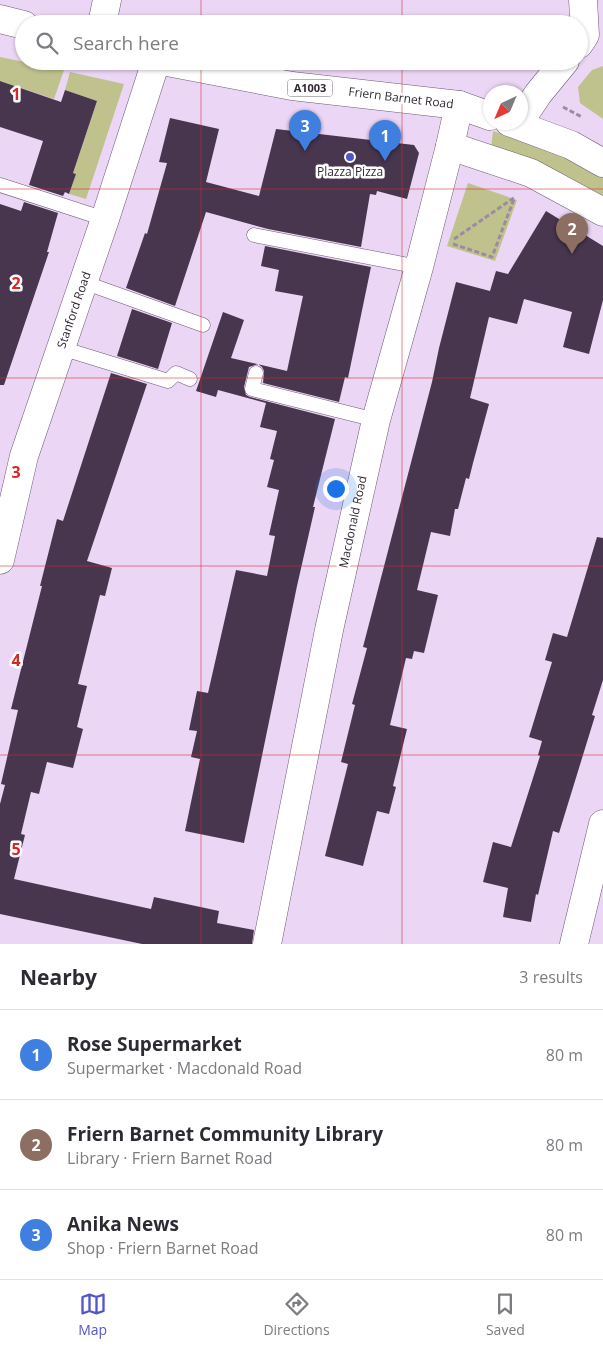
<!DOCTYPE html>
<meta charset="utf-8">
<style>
:root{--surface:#fff;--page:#f7f7f7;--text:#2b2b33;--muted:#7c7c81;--line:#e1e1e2;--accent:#5255cb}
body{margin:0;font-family:"Open Sans",sans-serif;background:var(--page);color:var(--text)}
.compass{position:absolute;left:483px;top:85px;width:45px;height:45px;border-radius:50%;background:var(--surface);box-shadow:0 1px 4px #0004;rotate:224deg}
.you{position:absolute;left:335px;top:488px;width:18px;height:18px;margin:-12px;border:4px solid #fff;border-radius:50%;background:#1a73e8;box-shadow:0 0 0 8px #1a73e833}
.badge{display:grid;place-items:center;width:32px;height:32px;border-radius:50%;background:var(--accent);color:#fff;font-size:16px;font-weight:700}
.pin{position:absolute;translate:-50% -41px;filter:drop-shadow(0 1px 2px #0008)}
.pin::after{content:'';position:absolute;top:26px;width:18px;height:15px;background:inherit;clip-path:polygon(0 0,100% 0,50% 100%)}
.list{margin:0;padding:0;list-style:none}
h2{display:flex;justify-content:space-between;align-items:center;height:65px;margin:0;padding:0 20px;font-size:21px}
h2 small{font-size:16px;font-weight:400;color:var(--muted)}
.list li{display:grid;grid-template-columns:32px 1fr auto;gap:15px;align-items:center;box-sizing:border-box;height:90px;padding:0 20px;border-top:1px solid var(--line)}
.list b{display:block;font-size:19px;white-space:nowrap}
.list p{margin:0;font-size:16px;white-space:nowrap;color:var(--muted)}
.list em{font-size:16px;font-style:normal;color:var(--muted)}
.icon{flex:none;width:28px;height:28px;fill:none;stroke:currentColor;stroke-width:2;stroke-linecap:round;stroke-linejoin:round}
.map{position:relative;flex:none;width:603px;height:944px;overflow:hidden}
.search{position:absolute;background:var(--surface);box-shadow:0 1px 4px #0004;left:15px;right:15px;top:15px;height:55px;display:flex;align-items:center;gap:12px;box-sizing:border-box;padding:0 18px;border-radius:28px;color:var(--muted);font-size:19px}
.sheet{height:335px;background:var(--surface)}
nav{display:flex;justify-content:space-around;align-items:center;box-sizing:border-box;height:70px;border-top:1px solid var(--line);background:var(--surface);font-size:14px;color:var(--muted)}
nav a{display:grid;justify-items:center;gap:2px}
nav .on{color:var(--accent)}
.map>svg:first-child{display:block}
.green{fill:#bfc28d}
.building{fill:#48364f}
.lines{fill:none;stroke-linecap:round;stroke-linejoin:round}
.service-casing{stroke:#6d5a74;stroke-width:15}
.minor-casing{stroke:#6d5a74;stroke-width:29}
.primary-casing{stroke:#6d5a74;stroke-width:29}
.path{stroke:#9c8ba2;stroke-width:3;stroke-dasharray:5 2.5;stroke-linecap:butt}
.service{stroke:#fff;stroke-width:14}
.minor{stroke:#fff;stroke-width:28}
.primary{stroke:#fff;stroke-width:28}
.grid{fill:none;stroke:#d62828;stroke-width:1;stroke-opacity:0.55}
.poi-dot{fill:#5255cb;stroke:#fff;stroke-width:2}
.labels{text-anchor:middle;stroke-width:5;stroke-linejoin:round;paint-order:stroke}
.shield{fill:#fff;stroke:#6f6871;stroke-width:1}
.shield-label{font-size:11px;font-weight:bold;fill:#312834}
.street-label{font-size:12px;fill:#312834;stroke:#fff}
.poi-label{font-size:12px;fill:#312834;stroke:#fff}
.grid-label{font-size:16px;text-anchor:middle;font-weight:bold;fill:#d62828;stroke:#fff;stroke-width:5;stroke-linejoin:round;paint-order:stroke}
</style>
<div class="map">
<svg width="603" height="944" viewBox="0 0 603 944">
<rect width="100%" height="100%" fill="#ecd6f5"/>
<!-- green -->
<g class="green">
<polygon points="0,57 64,70 54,99 0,81"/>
<polygon points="603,66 603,119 580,103 578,87 592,70"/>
<polygon points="70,72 124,84 86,199 69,194 76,174 73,173 97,101 65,90"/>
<path d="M493 131 550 150 603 176V198C564 172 535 160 491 149Z"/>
<polygon points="468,183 517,200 495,261 447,246"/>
</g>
<!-- building -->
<g class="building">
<polygon points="0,81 61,102 65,90 97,101 73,173 76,174 69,194 65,192 63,196 29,185 43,141 0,127"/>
<polygon points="170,118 219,129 206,182 259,196 276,129 414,145 419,153 407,199 377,191 376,195 370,194 361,247 268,229 206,212 175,306 126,288 145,233 147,234 167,163 159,162"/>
<polygon points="24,202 58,213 47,252 49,252 4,385 0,385 0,204 21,211"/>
<polygon points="546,211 603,246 603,300 589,354 563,347 572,312 524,299 517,324 489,317 470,398 489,404 473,463 469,479 466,478 458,509 455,509 450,536 431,532 417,590 438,595 424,653 414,651 412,659 406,658 390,725 407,729 393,786 396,787 389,814 377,811 363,866 325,856 348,764 341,762 355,705 352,704 367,648 363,647 432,382 439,348 456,282 490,291 496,271 508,274"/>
<polygon points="265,246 371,267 348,378 345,377 339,402 263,383 264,371 262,367 258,364 249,367 244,387 246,395 250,397 335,419 313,507 315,507 297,586 244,843 185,831 200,759 191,757 197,731 189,730 197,691 208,693 236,570 267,576 275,536 269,535 279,490 267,487 274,460 270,459 277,431 260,427 266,403 218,390 216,397 196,391 223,312 244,320 231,358 287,371 303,296 275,291 279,270 261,266"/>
<polygon points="132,309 172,323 158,369 117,356"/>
<polygon points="111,373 147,384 87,561 112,568 105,596 100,595 78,684 87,686 77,727 83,729 73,768 47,762 39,794 31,792 21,834 25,835 14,879 151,909 154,897 219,911 217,923 254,930 252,944 142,944 0,914 0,804 5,785 1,784 18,710 11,709 42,586 40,586 57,519 63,521"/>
<polygon points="597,537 603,538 603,680 592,715 595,716 559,833 553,831 538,895 536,894 531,922 503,917 508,888 483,882 493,842 511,847 540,756 538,755 542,741 529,737 552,662 545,660 553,633 567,637"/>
</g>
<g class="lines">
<!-- service casing -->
<g class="service-casing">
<g id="service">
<polyline points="0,185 105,219"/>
<polyline points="254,235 419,267"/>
<polyline points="83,282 203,325"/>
<polyline points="61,348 168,381 176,373 190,379"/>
<polyline points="256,373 252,389 376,420"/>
</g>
</g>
<!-- minor casing -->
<g class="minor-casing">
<g id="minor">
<polyline points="102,24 107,0"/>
<polyline points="579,44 585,35 583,0"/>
<polyline points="520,121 538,94 565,61"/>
<polyline points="450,146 531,173 603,212"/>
<polyline points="0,560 24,456 105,219 156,61"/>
<polyline points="267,944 329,630 376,420 419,267 450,146 459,105"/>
<polyline points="574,944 603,824"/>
</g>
</g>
<!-- primary casing -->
<g class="primary-casing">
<g id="primary">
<polyline points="0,19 24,25"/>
<polyline points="162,61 292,86 459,105 490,116"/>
<polyline points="509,122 571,145 603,163"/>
</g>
</g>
<!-- path -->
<g class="path">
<polyline points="563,107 582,117"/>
<polyline points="454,239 515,197"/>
<polyline points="453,244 492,257 514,199"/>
</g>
<!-- service -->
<use href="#service" class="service"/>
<!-- minor -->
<use href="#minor" class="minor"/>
<!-- primary -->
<use href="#primary" class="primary"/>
</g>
<!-- grid -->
<path class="grid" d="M201 0V24M402 0V24M201 61V944M402 61V944M0 189H603M0 378H603M0 566H603M0 755H603"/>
<!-- markers -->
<circle class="poi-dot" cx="350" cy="157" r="5"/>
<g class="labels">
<!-- shield labels -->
<rect class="shield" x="287.5" y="79.5" width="45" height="17" rx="4"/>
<g class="shield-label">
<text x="310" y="92">A1003</text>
</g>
<!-- street labels -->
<g class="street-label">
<text transform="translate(401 98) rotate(7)" y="4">Friern Barnet Road</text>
<text transform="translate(74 310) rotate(-71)" y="4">Stanford Road</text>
<text transform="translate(353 522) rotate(-78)" y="4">Macdonald Road</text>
</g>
<!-- poi labels -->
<g class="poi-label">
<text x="350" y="176">Plazza Pizza</text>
</g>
</g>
<g class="grid-label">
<text x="16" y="100">1</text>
<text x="16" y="289">2</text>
<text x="16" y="478">3</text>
<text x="16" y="666">4</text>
<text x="16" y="855">5</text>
</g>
</svg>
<svg class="compass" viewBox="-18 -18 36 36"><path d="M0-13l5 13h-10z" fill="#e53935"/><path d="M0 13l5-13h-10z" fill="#7c7c81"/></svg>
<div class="you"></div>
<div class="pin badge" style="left:385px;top:161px;background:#3f7fe0">1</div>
<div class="pin badge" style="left:572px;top:254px;background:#8d6e63">2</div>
<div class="pin badge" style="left:305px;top:151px;background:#3f7fe0">3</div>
<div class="search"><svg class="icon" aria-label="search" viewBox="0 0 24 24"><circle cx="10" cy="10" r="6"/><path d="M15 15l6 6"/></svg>Search here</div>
</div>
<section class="sheet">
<h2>Nearby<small>3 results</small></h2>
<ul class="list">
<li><span class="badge" style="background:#3f7fe0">1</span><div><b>Rose Supermarket</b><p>Supermarket · Macdonald Road</p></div><em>80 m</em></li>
<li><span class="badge" style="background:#8d6e63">2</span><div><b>Friern Barnet Community Library</b><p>Library · Friern Barnet Road</p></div><em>80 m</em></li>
<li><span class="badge" style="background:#3f7fe0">3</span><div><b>Anika News</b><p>Shop · Friern Barnet Road</p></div><em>80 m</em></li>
</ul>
</section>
<nav>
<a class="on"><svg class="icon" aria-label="map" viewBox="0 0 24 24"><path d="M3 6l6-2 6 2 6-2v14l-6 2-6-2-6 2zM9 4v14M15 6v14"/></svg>Map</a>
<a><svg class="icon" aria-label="directions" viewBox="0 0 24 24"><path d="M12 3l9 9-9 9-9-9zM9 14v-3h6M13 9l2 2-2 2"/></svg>Directions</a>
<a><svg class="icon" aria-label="saved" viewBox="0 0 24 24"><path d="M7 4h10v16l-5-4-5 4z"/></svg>Saved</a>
</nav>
